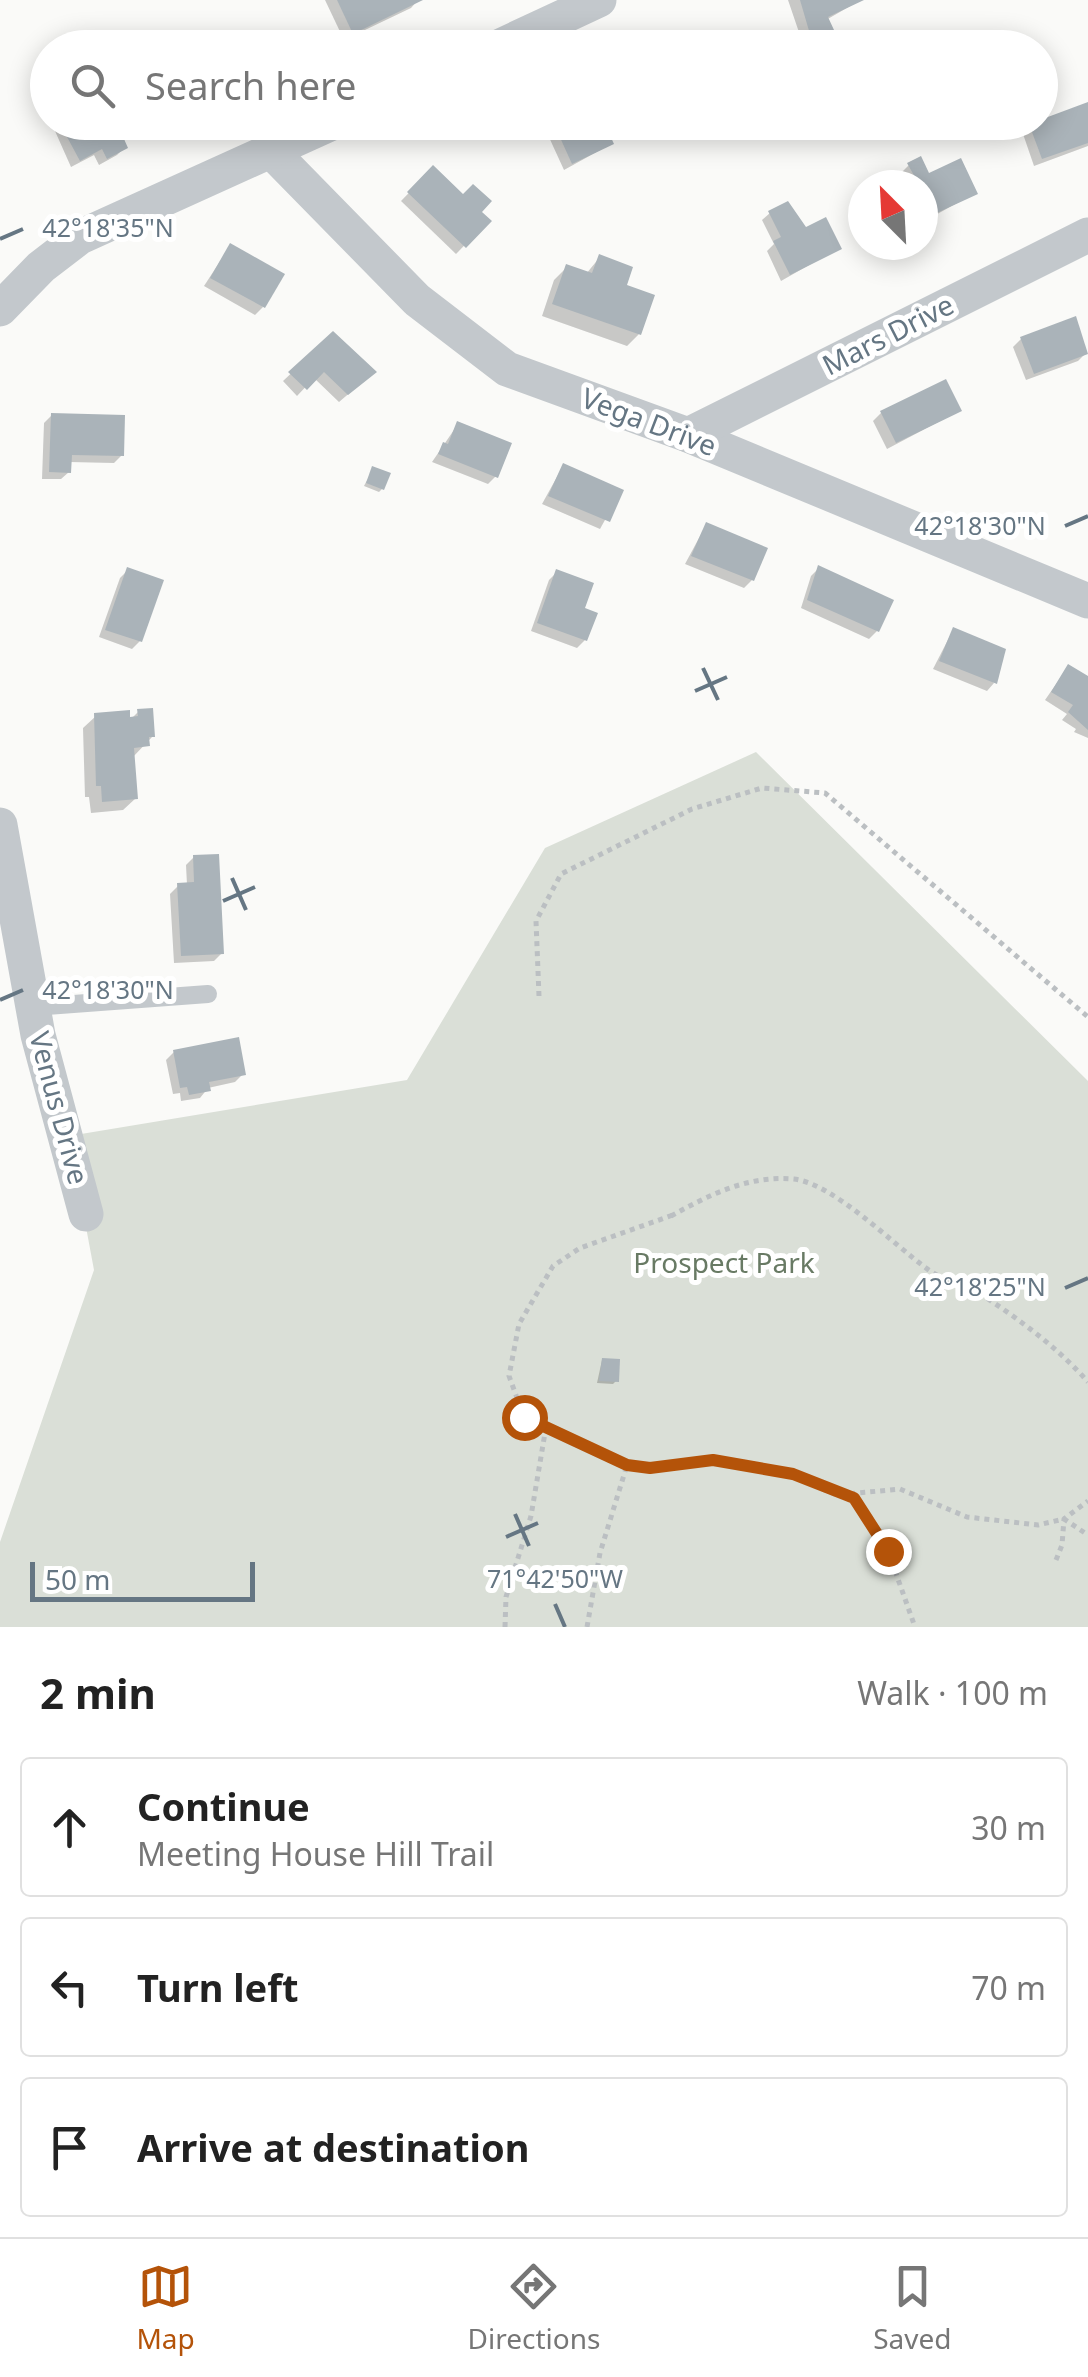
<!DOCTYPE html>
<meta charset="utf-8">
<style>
:root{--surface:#fff;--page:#f2f2f2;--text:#222;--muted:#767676;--line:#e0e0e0;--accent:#b45309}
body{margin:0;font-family:"Noto Sans",sans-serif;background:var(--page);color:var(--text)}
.compass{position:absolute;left:848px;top:170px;width:90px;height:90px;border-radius:50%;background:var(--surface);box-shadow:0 5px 25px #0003;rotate:336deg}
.scale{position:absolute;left:30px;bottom:25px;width:225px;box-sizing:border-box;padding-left:10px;border:5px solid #657683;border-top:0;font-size:28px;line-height:35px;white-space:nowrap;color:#657683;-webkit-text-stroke:8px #fff;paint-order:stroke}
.stop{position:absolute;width:30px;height:30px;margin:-22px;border:8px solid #b45309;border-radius:50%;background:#fff}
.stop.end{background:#b45309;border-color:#fff;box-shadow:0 2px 10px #0008}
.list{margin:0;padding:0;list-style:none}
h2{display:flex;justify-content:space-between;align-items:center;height:130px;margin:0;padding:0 40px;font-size:42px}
h2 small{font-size:32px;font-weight:400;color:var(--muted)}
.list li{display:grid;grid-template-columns:65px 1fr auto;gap:30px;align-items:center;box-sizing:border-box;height:140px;margin:0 20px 20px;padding:0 20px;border:2px solid var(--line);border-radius:10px}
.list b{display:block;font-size:38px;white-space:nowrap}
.list p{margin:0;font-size:32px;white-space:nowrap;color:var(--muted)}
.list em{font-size:32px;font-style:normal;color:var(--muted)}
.icon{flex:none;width:55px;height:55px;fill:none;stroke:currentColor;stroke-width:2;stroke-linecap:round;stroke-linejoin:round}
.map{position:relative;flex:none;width:1088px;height:1627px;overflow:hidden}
.search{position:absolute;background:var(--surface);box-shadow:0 5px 25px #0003;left:30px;right:30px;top:30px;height:110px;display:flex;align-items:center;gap:25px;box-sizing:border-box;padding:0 35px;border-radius:55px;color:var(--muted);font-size:38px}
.sheet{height:610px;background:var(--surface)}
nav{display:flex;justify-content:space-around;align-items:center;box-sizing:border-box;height:140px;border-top:2px solid var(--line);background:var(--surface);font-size:28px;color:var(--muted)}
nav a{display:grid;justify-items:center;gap:5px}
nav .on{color:var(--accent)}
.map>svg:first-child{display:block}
.green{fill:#dadfd7}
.shadow{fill:#0003}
.building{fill:#aab3b9}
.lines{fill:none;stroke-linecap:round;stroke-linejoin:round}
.path{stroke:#bbbfc2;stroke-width:5;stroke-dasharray:5 5;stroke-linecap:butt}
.service{stroke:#c3c8cc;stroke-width:18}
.minor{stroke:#c3c8cc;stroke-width:35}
.route{stroke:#b45309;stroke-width:12}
.ticks{fill:none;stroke:#657683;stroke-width:4}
.labels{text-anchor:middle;stroke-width:10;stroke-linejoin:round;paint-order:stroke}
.street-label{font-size:28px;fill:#657683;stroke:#fff}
.park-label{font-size:28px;fill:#687a64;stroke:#fff}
.ticks-label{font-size:25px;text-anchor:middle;fill:#657683;stroke:#fff;stroke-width:10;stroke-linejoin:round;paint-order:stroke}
</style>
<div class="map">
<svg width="1088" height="1627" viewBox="0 0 1088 1627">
<rect width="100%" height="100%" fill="#fafaf8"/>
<!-- green -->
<polygon class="green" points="756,752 1088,1081 1088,1627 0,1627 0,1542 94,1270 69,1136 407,1080 545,848"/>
<!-- shadow -->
<g class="shadow">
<polygon points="325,0 418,0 411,8 344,40"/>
<polygon points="788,0 859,0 859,1 826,20 831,30 804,47"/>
<polygon points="1088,105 1088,146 1034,166 1023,134 1031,126"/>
<polygon points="51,122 78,122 145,126 122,142 125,147 117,155 99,165 94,155 71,167"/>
<polygon points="542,122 607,122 603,127 611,144 564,170"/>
<polygon points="909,165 928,176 975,193 923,222 923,185 907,185 901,173"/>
<polygon points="433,168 488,221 456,254 401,201"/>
<polygon points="770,213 805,231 839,248 781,281 767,251 774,244 762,220"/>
<polygon points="230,246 263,307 255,315 204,286"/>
<polygon points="600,257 624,287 639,334 627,346 542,316 554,280 567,267 586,274"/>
<polygon points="333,334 366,379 339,402 314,378 297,396 283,381"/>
<polygon points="1021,339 1086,353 1078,361 1026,380 1013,347"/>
<polygon points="959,411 887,449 873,421 881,413"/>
<polygon points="52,415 122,455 114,463 69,462 69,472 61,479 42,479 44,423"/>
<polygon points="458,424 496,476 488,484 432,462"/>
<polygon points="563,466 621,491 600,529 542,504"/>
<polygon points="373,469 382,489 379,492 364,486"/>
<polygon points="706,525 752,580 744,588 685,564"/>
<polygon points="819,568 877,631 869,639 801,608 811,576"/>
<polygon points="128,570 140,641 132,649 99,637 120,578"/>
<polygon points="557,572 581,609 585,640 577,648 531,631 549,580"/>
<polygon points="953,630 994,683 987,691 933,669"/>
<polygon points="1068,667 1088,679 1088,738 1074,732 1076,729 1062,720 1067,714 1045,700"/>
<polygon points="138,712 153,736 132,758 136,798 123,810 91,813 89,797 85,797 83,728 96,716 128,722"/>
<polygon points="194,857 222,953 214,961 174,963 170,894 178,886 187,885 186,865"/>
<polygon points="174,1052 243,1074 235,1082 208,1088 200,1098 181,1101 180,1093 173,1094 166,1060"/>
<polygon points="602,1360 616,1381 613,1384 597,1383"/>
</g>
<!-- building -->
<g class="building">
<polygon points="337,0 423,0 353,34"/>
<polygon points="800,0 864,0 828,17 834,30 812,41"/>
<polygon points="721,31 728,48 684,48"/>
<polygon points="259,33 266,48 227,48"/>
<polygon points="1088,102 1088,143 1042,159 1029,124"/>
<polygon points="59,122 146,122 148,127 124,139 128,148 107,159 102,149 80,161"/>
<polygon points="553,122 604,122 614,144 572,164"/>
<polygon points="921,156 929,173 961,158 978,194 928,217 923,185 913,185 916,179 907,163"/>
<polygon points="433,165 463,194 473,184 492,201 482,212 492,221 466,248 407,192"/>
<polygon points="788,201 806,227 826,217 842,249 790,275 773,241 781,237 768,211"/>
<polygon points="230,243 285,274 265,308 210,278"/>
<polygon points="599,254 633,267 627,285 655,295 641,335 552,304 566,264 592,273"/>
<polygon points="1076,316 1088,354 1034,374 1020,337"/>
<polygon points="333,331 377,372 348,395 324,372 307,390 288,372"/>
<polygon points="946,379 962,411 896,443 880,411"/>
<polygon points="51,413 125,415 124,456 72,455 71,473 49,472"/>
<polygon points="457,421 512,443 498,478 438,454 443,442 448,444"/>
<polygon points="563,463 624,490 610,522 548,496"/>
<polygon points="372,466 391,473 384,490 366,483"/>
<polygon points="706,522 768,548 754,581 691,556"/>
<polygon points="818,565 894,600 879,632 807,600"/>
<polygon points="127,567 164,580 142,642 105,630"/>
<polygon points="556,569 594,583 585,608 598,613 587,641 537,623"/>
<polygon points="953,627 1006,649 997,684 939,661"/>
<polygon points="1068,664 1088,676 1088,730 1068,712 1073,705 1051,692"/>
<polygon points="153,708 155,737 149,737 150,746 134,748 138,799 102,802 101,786 96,786 94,713 130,710 130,717 138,716 137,709"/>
<polygon points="219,854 224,954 181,956 177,883 194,882 193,855"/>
<polygon points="239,1037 246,1075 209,1082 211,1091 189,1095 187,1087 180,1088 173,1050"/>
<polygon points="602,1358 620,1359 619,1382 599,1381"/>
</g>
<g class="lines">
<!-- path -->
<g class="path">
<polyline points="539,996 536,921 561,874 692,809 762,788 825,793 1088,1017"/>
<path d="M671 1216C709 1195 748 1175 794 1179 834 1184 893 1244 926 1268 944 1282 969 1286 988 1299 1023 1322 1060 1350 1088 1382"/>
<polyline points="627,1465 650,1468 713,1460 776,1469 837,1495 900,1489 967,1517 1038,1525 1064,1519 1088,1535"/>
<polyline points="849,1495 870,1517 888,1551 915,1627"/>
<polyline points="1056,1560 1062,1545 1064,1519 1088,1501"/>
<polyline points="505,1627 506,1597 531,1516 546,1427"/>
<polyline points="587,1627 600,1553 627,1465 524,1417 509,1376 519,1324 553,1266 580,1248 673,1215"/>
</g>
<!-- service -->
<polyline class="service" points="33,1007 208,994"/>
<!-- minor -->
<g class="minor">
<polyline points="496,48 599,0"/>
<polyline points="271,151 417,300 507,369 688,435 1088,601"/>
<polyline points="0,309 41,267 80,237 334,122"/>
<polyline points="688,435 1088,235"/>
<polyline points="0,825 38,1035 86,1214"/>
</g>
</g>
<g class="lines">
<!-- route -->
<polyline class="route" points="524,1417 627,1465 650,1468 713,1460 793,1474 854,1498 888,1551"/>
</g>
<!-- ticks -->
<path class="ticks" d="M0 239 23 229M1065 526 1088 516M703 668 718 700M695 691 727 677M232 878 246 910M223 901 255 887M0 1000 23 990M1065 1288 1088 1278M515 1514 529 1546M506 1537 538 1523M555 1604 565 1627"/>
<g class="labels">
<!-- street labels -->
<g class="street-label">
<text transform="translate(888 335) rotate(-27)" y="10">Mars Drive</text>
<text transform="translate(649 422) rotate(21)" y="10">Vega Drive</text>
<text transform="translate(59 1108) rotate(75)" y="10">Venus Drive</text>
</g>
<!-- park labels -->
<g class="park-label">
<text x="724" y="1273">Prospect Park</text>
</g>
</g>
<g class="ticks-label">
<text x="108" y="237">42°18'35"N</text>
<text x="980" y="535">42°18'30"N</text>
<text x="108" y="999">42°18'30"N</text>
<text x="980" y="1296">42°18'25"N</text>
<text x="555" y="1588">71°42'50"W</text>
</g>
</svg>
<svg class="compass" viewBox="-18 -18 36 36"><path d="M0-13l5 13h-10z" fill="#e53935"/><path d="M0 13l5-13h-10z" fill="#767676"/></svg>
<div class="scale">50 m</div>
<div class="stop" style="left:524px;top:1417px"></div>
<div class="stop end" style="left:888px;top:1551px"></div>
<div class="search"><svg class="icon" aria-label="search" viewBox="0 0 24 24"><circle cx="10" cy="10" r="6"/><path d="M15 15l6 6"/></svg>Search here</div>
</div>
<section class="sheet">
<h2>2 min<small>Walk · 100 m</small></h2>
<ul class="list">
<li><svg class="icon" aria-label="ahead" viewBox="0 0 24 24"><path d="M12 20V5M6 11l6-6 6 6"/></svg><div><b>Continue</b><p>Meeting House Hill Trail</p></div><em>30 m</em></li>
<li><svg class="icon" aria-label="left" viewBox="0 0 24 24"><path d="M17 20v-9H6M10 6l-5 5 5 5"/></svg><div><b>Turn left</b></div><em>70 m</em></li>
<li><svg class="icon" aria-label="arrive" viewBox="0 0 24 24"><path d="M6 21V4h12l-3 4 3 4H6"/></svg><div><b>Arrive at destination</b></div></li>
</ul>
</section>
<nav>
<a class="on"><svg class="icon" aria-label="map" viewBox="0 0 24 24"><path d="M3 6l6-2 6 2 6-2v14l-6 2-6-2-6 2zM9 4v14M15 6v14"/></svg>Map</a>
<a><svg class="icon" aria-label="directions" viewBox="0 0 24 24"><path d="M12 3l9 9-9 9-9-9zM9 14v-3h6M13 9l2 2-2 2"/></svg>Directions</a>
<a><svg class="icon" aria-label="saved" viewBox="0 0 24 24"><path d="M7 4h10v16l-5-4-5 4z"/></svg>Saved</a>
</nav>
